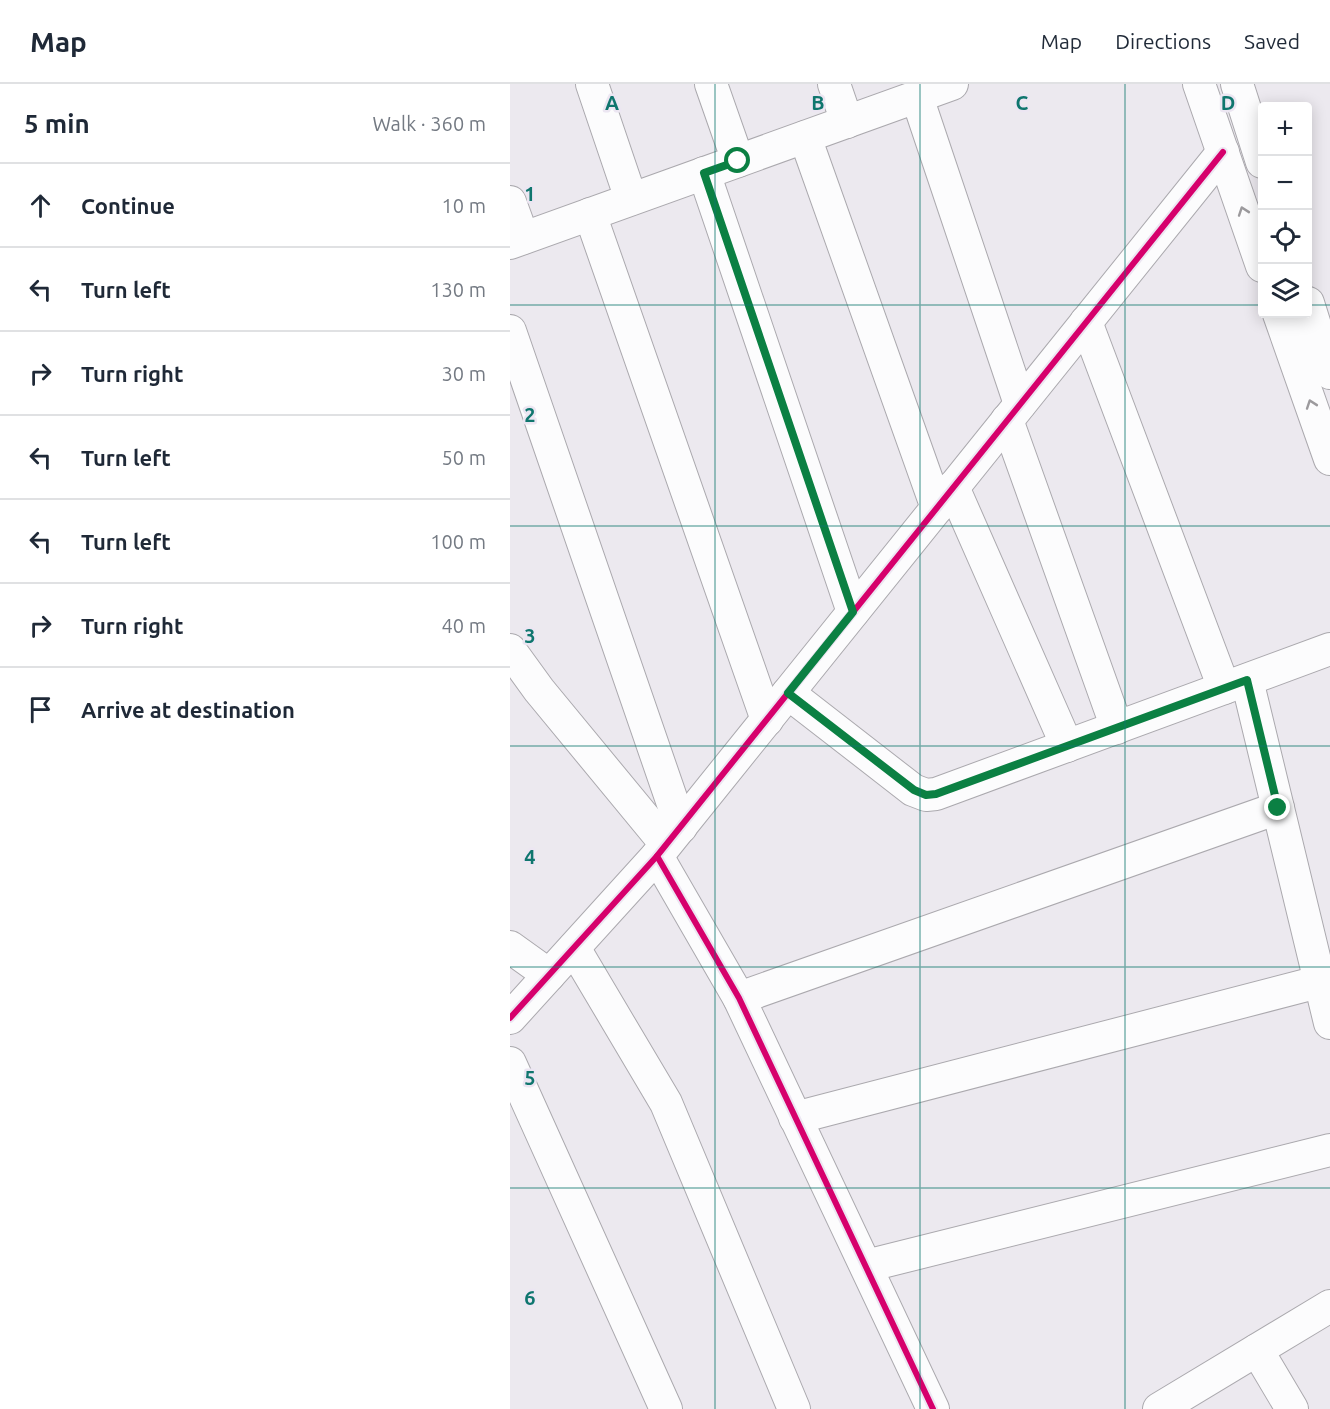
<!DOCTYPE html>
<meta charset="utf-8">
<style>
:root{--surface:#fff;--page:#f2f2f3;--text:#1f2937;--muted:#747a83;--line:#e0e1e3}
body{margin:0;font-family:Ubuntu,sans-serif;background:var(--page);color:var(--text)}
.controls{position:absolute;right:18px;top:18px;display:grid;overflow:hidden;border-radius:6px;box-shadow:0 3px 15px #0003}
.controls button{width:54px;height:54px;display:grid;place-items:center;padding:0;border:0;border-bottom:2px solid var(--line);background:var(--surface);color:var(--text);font:30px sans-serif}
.stop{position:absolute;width:18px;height:18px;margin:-14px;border:4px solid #0b8043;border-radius:50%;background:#fff}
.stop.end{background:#0b8043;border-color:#fff;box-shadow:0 2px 6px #0008}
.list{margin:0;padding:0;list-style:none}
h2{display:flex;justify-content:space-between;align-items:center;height:78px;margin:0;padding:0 24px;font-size:26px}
h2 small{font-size:20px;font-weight:400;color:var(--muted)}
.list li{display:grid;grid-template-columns:39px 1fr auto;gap:18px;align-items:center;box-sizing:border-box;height:84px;padding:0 24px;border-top:2px solid var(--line)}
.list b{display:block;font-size:22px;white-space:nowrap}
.list em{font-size:20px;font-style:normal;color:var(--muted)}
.icon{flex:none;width:33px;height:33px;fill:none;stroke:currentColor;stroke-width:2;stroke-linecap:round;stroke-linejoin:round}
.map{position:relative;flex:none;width:820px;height:1325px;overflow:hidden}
header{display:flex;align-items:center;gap:36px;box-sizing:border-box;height:84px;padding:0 30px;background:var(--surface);border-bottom:2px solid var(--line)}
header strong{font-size:28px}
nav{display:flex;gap:33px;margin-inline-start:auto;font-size:21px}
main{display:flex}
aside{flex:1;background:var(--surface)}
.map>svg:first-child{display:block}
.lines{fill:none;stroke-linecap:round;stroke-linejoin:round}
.minor-casing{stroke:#aba9ae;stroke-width:34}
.minor{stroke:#fcfcfd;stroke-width:32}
.cycleway-casing{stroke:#ece6f2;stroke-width:10}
.cycleway{stroke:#d6006c;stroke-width:6}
.oneway{stroke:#9c9a9d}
.route{stroke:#0b8043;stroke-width:8}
.grid{fill:none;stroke:#0f766e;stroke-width:1.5;stroke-opacity:0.55}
.grid-label{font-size:20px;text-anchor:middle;font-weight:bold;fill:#0f766e;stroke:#ece6f2;stroke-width:5;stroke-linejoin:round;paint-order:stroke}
</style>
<header>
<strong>Map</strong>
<nav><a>Map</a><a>Directions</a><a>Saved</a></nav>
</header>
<main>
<aside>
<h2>5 min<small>Walk · 360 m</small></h2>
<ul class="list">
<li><svg class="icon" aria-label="ahead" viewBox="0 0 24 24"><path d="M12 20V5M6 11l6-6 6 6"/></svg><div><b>Continue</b></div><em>10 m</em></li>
<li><svg class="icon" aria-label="left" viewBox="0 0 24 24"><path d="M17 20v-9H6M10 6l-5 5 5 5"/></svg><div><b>Turn left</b></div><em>130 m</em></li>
<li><svg class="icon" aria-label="right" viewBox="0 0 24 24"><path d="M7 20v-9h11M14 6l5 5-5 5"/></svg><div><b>Turn right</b></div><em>30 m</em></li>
<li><svg class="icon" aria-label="left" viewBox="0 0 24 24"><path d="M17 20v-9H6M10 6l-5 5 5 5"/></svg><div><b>Turn left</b></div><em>50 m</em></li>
<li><svg class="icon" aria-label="left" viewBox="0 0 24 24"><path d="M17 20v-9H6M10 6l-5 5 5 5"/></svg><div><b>Turn left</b></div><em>100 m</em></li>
<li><svg class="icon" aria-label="right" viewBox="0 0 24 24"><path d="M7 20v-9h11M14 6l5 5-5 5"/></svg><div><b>Turn right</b></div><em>40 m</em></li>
<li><svg class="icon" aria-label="arrive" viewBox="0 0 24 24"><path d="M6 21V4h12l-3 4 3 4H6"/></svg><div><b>Arrive at destination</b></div></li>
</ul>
</aside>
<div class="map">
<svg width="820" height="1325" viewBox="0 0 820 1325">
<rect width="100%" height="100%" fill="#ece9ef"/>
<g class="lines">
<!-- minor casing -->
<g class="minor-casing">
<g id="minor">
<polyline points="82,0 121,115"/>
<polyline points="201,0 228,77"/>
<polyline points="324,0 337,38"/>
<polyline points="689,0 752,182"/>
<polyline points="727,0 752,78"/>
<polyline points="407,13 510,320"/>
<polyline points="295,53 427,424"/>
<polyline points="194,89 343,528"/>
<polyline points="0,118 13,154"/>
<polyline points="80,130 257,636"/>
<polyline points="0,159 442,0"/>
<polyline points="798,219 820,289"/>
<polyline points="769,230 820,375"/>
<polyline points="576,238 714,604"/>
<polyline points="0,247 171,743"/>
<polyline points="497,336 607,644"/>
<polyline points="443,403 557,662"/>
<polyline points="0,566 29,606 156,760"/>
<polyline points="737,596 820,939"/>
<polyline points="278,609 403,706 416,711 426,710 820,565"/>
<polyline points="147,772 229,914 423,1325"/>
<polyline points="0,863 39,891"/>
<polyline points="64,864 156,1019 284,1325"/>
<polyline points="229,914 768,724"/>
<polyline points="0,934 147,772 713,68"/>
<polyline points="0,979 156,1325"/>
<polyline points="285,1034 820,895"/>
<polyline points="356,1182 820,1066"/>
<polyline points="747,1266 782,1325"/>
<polyline points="649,1325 820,1222"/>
</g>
</g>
<!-- minor -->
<use href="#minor" class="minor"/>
<!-- cycleway casing -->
<g class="cycleway-casing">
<g id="cycleway">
<polyline points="147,772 229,914 423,1325"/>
<polyline points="0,934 147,772 713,68"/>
</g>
</g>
<!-- cycleway -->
<use href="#cycleway" class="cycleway"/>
</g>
<!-- one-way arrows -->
<defs><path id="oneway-chevron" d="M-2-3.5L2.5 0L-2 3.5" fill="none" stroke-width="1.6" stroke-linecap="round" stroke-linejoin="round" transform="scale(1.5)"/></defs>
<g class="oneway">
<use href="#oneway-chevron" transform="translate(733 127) rotate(-109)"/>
<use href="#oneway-chevron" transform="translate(801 320) rotate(-109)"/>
</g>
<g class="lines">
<!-- route -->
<polyline class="route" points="228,77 194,89 343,528 278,609 404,706 416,711 426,710 737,596 768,724"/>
</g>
<!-- grid -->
<path class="grid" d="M205 0V1325M410 0V1325M615 0V1325M0 221H752M798 221H820M0 442H820M0 662H820M0 883H820M0 1104H820"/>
<g class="grid-label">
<text x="102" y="26">A</text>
<text x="308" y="26">B</text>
<text x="512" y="26">C</text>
<text x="718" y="26">D</text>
<text x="20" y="117">1</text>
<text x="20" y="338">2</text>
<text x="20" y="559">3</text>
<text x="20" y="780">4</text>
<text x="20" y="1001">5</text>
<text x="20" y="1221">6</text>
</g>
</svg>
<div class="controls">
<button>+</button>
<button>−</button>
<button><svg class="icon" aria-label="locate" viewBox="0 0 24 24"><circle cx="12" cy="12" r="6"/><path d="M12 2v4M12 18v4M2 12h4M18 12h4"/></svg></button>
<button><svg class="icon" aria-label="layers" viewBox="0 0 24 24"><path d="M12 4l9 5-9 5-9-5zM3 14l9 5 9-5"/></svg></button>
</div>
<div class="stop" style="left:228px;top:77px"></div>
<div class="stop end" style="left:768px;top:724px"></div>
</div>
</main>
